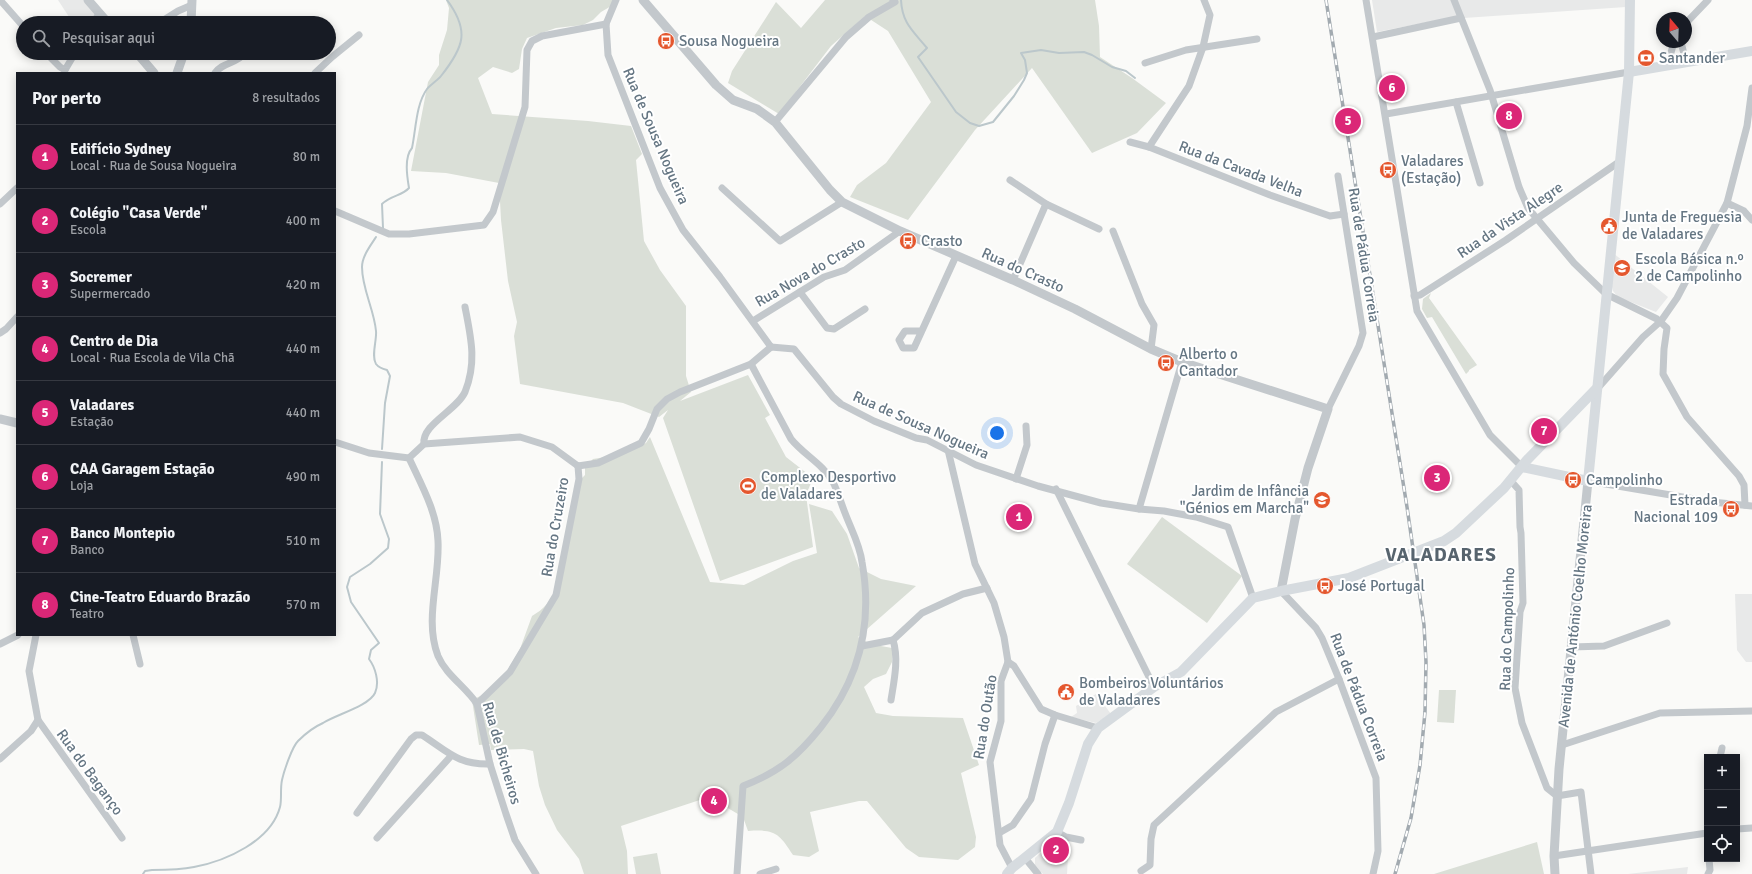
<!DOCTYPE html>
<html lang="pt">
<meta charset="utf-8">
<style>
:root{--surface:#171b24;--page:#20242c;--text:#f1f3f6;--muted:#9ea1a6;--line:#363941;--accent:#db2777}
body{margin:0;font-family:Signika,sans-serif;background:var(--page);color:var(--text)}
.controls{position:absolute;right:12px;bottom:12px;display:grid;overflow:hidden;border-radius:0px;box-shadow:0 2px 10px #0003}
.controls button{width:36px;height:36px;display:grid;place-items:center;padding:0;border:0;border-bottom:1px solid var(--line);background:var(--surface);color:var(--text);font:20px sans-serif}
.compass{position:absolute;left:1656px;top:12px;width:36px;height:36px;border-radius:50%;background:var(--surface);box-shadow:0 2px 10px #0003;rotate:341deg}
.you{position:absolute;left:997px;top:433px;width:14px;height:14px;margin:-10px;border:3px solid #fff;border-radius:50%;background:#1a73e8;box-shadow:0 0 0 6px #1a73e833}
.badge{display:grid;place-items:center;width:26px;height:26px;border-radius:50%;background:var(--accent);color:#fff;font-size:13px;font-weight:700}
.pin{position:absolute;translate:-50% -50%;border:2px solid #fff;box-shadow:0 1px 4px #0006}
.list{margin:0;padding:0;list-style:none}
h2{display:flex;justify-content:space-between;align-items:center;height:52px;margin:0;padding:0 16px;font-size:17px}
h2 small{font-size:13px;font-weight:400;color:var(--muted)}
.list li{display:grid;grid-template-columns:26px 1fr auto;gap:12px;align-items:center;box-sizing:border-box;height:64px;padding:0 16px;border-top:1px solid var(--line)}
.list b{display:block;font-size:15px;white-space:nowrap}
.list p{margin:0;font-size:13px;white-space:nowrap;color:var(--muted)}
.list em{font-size:13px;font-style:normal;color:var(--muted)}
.icon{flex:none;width:22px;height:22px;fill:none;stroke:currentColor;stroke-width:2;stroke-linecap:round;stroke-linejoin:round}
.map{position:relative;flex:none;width:1752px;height:874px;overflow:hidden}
.search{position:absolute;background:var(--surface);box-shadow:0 2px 10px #0003;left:16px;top:16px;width:320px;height:44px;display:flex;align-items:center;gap:10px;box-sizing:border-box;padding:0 14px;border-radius:22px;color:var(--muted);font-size:15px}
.panel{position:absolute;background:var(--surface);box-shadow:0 2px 10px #0003;left:16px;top:72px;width:320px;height:564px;border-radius:0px}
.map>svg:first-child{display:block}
.built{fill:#e8e9e9}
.green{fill:#dadfd7}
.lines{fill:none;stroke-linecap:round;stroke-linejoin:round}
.stream{stroke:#bbc7cb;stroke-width:2}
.minor{stroke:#c3c8cc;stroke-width:7}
.tertiary{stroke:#c3c8cc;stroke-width:9}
.secondary{stroke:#d6dbdf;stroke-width:10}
.rail-casing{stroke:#a2aab0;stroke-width:3.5}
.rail{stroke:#fff;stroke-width:2;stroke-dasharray:6;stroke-linecap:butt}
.labels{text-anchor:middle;stroke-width:4;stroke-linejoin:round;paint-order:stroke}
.poi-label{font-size:15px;fill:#657683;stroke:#fff;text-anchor:start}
.street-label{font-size:15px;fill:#657683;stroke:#fff}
.district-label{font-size:19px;font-weight:bold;letter-spacing:1px;fill:#57646e;stroke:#fff}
</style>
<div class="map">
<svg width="1752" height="874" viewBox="0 0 1752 874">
<rect width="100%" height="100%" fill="#fafaf8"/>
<!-- built -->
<g class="built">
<polygon points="58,0 85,0 96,16 91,23 73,23"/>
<polygon points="1372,0 1626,0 1626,7 1464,18 1453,17 1377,32"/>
<polygon points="1613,253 1668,297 1656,312 1618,297 1613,291 1611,283"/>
<polygon points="1735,594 1752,594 1752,662 1746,662 1737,650"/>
<polygon points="1096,694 1111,714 1096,723 1071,717 1077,713 1076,706"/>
<polygon points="1056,838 1069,840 1067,874 1043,874 1035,865 1035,858"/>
<polygon points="1688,867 1687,874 1628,874"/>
</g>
<!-- green -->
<g class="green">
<polygon points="446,0 615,0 613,5 601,12 593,20 583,25 556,28 527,38 522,49 519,69 512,73 493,67 478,78 492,114 588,121 631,126 642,154 636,160 644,241 660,270 686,306 686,376 691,392 680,401 748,375 770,415 765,418 786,457 813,478 806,495 813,547 720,581 663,418 668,410 659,417 623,403 520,384 514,336 517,322 508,281 501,220 499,183 446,173 411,171 428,82 439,65 439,55 447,30 449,8"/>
<polygon points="825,0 1095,0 1099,26 1100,57 1132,78 1166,103 1137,133 1092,153 1032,68 975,130 908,220 850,197 857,185 886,163 931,102 888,31 865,16 831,46 779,114 728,83 732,71 776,2 801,28"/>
<polygon points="1431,293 1429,298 1477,365 1469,370 1469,371 1466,374 1432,317 1427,318 1422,309 1423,299"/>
<path d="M650 437 710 582 744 585 793 561 817 553 809 504 832 511 847 534 859 568 881 579 916 586 858 637 870 644 892 648V662L886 674 873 679 864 687 876 713 893 716 963 718 979 765 961 773 976 837 975 847 958 860 919 857 906 848 867 801H859L810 812 819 851 809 857 793 855C779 833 775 829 748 831L743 817 726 807 721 793 621 826 627 851 628 874H584L579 859 557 830 545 805 539 786 533 751 524 749 491 750 490 744 479 745 472 700 497 688 520 649 532 616C544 609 550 602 556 589L582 478 585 475V467L593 459 618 455 646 443Z"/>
<polygon points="1162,517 1242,576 1207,623 1127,564"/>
<polygon points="1439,690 1456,690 1454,723 1437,722"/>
<polygon points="1537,842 1544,874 1434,874"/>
<polygon points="657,853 661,874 636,874 633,857"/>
</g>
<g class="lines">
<!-- stream -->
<g class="stream">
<path d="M901 0C902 23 913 31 927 48L918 57 956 112 970 123 979 126 993 122 1014 96 1024 80 1027 73 1025 60 1021 53 1041 50 1059 53 1084 52 1092 55 1112 67 1126 71 1135 78"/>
<path d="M383 228 382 204C391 195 402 196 409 188 407 176 404 157 412 148 416 129 416 104 427 89 431 84 437 81 441 76 464 47 470 31 447 0"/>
<path d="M376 237C371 245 362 256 362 267 362 289 374 309 376 331 377 340 371 356 376 364 379 368 383 369 387 370L390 376 385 403 382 449"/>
<path d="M143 874 145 871 152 870C166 870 180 870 194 867 226 861 271 841 280 807 282 799 280 789 282 780 284 771 292 747 298 741 305 734 314 727 323 723 335 715 369 706 375 693 380 682 375 667 369 659L371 650 379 643 351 602 347 587 350 577 370 564 388 548 389 539 380 514 382 462"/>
</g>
<!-- minor -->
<g class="minor">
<polyline points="0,0 23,26"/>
<polyline points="616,0 606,24 608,55 660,188 683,230 720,277 771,347"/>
<polyline points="1366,0 1417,311 1490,435 1522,467"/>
<polyline points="1454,0 1490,90 1519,187 1528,208 1574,263 1606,294 1657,319 1667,328 1664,349 1663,374 1687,417 1739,476 1744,485 1745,505"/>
<polyline points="93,23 99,14"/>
<polyline points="159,23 178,11 192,5"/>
<polyline points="1686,23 1708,0"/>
<polyline points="1373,37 1461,18"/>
<polyline points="1681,42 1686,62"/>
<polyline points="46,53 60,67 65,70"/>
<polyline points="1145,63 1186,50 1257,39"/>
<polyline points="1671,65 1670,56 1674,42"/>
<polyline points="65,70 75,53"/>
<path d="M215 73C222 62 237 64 245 53"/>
<polyline points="315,73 332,57 359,35"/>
<polyline points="1456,102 1480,183"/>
<polyline points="1386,114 1629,72"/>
<polyline points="775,122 846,37 869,17 895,2 893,0"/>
<polyline points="1130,142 1149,147 1270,195 1330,216 1344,214"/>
<polyline points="1149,147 1189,86 1203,47 1210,15 1204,0"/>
<polyline points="1010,180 1046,204 1099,229"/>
<polyline points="722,188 780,241 842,202"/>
<polyline points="1727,203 1744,211 1752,220"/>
<polyline points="0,204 17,188"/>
<polyline points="335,211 389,234 409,234 484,225 493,212 525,107 527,50 532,41 542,36 606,24"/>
<polyline points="1113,231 1142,304 1154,325 1151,349"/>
<polyline points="1013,280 1046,204"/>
<polyline points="800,292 827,328 834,329 865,309"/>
<polyline points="1414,296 1420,295 1506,240 1619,162"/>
<polyline points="753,321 824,277 845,270 900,231"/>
<polyline points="921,331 905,331 899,340 903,348 914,348 956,256"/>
<polyline points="0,333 6,329 17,317"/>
<polyline points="771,347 794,349 833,397 841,404 874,421 916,438 927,440 976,465 1038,486 1101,503 1139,509 1164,511 1196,517 1228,527 1253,598"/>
<polyline points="1598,388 1643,337 1661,321 1677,298 1727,203 1747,126 1752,88"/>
<polyline points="1328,409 1359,346 1363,333 1338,176"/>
<polyline points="335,442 369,453 409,458 424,444 520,437 552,447 578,466"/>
<path d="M424 444C421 425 457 410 465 392 477 362 471 338 465 307"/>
<polyline points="948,450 975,564 994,603 1004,637 1008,662 1001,681 1001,721 990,762 1000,845 1012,868"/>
<path d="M409 458C421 484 437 512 438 541 440 579 424 620 438 656 446 675 466 687 477 704L490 764 506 814 515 840 536 874"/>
<polyline points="578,466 598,463 641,443 649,429 657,409 667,399 680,392 751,364 771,347"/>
<polyline points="1016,479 1027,445 1026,426"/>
<polyline points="1511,481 1519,490 1520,527 1521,533 1523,603 1520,612 1515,688 1522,723 1547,788 1557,796 1581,792 1591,874"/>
<polyline points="1588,481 1712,502 1752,506"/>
<polyline points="1056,489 1154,687"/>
<polyline points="1139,509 1182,362"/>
<polyline points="1281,591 1316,628 1322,638 1339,679 1376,778 1378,851 1373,874"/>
<polyline points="133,635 140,664"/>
<polyline points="893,640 922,613 963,594 987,588"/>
<polyline points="0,644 18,635"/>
<polyline points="862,646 893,640"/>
<polyline points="1572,647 1604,646 1667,623"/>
<polyline points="1008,662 1014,666 1041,709 1055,715 1098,728"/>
<path d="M891 700C894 681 899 659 893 640"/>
<polyline points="477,704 510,672 556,595 579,479 578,466"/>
<polyline points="38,720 122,838"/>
<polyline points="1562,745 1660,713 1752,711"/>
<polyline points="1720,757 1722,748"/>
<polyline points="0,759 31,731 38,720 29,671 36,635"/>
<path d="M357 813 411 739 416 735H422C447 751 458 765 490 764"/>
<polyline points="1737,829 1752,828"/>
<polyline points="1057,832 1066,837 1081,840"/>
<polyline points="999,833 1013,825 1031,799 1045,744 1055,715"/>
<polyline points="377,838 451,756"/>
<polyline points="1554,856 1707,833"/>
<polyline points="1025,858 1038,874"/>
<polyline points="1141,871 1150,865 1151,839 1154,825 1276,712 1339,679"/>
<path d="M737 874 743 786C779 772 797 757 821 727 860 678 873 623 862 562 860 545 851 529 845 513 841 503 838 492 833 482 823 464 804 455 791 439L751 364"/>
<polyline points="760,874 776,869"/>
<polyline points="1708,874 1710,870 1709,859"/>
</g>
<!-- tertiary -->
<g class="tertiary">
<polyline points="88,0 108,23"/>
<polyline points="643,0 716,85 733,100 757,109 775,122 830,190 842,202 900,231 1013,280 1075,309 1151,349 1182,362 1328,409 1308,468 1295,519 1281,591"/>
<polyline points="191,23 192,0"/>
<polyline points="137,53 154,73"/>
<polyline points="177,73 184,53"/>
<polyline points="0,419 17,423"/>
<polyline points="1555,874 1554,856 1559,769 1588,481"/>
</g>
<!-- secondary -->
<g class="secondary">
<polyline points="1629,72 1752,51"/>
<polyline points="1522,467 1588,481 1629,72 1630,0"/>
<polyline points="1007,874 1012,868 1057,832 1069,803 1088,744 1098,728 1154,687 1181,672 1253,598 1281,591 1349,578 1444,541 1456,533 1504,488 1527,460 1596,389"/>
</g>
<!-- rail casing -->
<g class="rail-casing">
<polyline id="rail" points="1326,0 1407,507 1424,625 1426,662 1425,712 1420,765 1411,818 1395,874"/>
</g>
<!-- rail -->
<use href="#rail" class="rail"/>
</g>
<!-- icons -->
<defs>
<g id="bus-disc" transform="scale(0.9)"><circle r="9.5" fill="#e4572e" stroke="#fff"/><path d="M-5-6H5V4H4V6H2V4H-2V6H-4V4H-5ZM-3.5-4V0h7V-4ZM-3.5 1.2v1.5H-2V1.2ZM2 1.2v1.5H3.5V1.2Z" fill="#fff"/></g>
<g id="bank-disc" transform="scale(0.9)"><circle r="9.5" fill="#e4572e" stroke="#fff"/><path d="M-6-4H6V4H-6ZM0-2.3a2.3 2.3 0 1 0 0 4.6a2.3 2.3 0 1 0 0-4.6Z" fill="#fff"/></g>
<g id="civic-disc" transform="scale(0.9)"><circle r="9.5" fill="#e4572e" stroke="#fff"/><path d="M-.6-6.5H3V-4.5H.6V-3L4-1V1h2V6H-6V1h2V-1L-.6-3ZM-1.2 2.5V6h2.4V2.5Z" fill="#fff"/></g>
<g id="school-disc" transform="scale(0.9)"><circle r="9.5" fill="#e4572e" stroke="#fff"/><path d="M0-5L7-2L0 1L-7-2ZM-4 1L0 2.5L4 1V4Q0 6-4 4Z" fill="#fff"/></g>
<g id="stadium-disc" transform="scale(0.9)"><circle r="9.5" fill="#e4572e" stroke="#fff"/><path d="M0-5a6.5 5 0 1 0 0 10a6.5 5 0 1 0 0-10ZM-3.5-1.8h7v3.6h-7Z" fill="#fff"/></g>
</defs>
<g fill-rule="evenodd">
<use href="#bus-disc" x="666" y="41"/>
<use href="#bank-disc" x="1646" y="58"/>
<use href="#bus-disc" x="1388" y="170"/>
<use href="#civic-disc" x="1609" y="226"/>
<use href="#bus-disc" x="908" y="241"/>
<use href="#school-disc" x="1622" y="268"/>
<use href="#bus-disc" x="1166" y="363"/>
<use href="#bus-disc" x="1573" y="480"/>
<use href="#stadium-disc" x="748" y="486"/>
<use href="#school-disc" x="1322" y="500"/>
<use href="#bus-disc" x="1731" y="509"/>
<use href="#bus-disc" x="1325" y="586"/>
<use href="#civic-disc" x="1066" y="692"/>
</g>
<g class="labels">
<!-- poi labels -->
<g class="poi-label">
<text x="679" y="46">Sousa Nogueira</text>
<text x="1659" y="63">Santander</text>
<text x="1401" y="166">Valadares<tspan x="1401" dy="17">(Estação)</tspan></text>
<text x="1622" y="222">Junta de Freguesia<tspan x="1622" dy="17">de Valadares</tspan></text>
<text x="921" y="246">Crasto</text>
<text x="1635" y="264">Escola Básica n.º<tspan x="1635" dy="17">2 de Campolinho</tspan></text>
<text x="1179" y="359">Alberto o<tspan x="1179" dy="17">Cantador</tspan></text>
<text x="761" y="482">Complexo Desportivo<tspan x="761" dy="17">de Valadares</tspan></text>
<text x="1586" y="485">Campolinho</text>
<text x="1309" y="496" text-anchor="end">Jardim de Infância<tspan x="1309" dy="17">"Génios em Marcha"</tspan></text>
<text x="1718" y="505" text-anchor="end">Estrada<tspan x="1718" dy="17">Nacional 109</tspan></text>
<text x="1338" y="591">José Portugal</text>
<text x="1079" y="688">Bombeiros Voluntários<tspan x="1079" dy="17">de Valadares</tspan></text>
</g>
<!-- street labels -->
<g class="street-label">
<text transform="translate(656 136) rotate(67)" y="5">Rua de Sousa Nogueira</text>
<text transform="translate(1241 169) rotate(21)" y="5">Rua da Cavada Velha</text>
<text transform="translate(1510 220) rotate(-34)" y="5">Rua da Vista Alegre</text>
<text transform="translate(1364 255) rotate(81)" y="5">Rua de Pádua Correia</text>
<text transform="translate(1023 270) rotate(24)" y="5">Rua do Crasto</text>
<text transform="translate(810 272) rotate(-30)" y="5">Rua Nova do Crasto</text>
<text transform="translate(921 425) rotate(24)" y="5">Rua de Sousa Nogueira</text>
<text transform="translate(555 527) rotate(-80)" y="5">Rua do Cruzeiro</text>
<text transform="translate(1575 616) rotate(-84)" y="5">Avenida de António Coelho Moreira</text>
<text transform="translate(1507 629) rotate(-88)" y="5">Rua do Campolinho</text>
<text transform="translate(1359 697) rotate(69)" y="5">Rua de Pádua Correia</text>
<text transform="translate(985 717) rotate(-81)" y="5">Rua do Outão</text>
<text transform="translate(502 753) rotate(74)" y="5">Rua de Bicheiros</text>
<text transform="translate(90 772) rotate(54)" y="5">Rua do Baganço</text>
</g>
<!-- district labels -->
<g class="district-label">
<text x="1441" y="561">VALADARES</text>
</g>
</g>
</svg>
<div class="controls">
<button>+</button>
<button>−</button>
<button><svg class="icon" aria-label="locate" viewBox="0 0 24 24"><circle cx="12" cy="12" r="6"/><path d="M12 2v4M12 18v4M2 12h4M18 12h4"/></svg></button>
</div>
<svg class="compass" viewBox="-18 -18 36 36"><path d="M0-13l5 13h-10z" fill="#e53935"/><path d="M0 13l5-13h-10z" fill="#9ea1a6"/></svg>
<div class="you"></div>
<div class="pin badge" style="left:1019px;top:517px">1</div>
<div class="pin badge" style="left:1056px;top:850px">2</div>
<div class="pin badge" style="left:1437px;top:478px">3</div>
<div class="pin badge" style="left:714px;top:801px">4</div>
<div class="pin badge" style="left:1348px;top:121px">5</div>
<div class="pin badge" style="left:1392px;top:88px">6</div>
<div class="pin badge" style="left:1544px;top:431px">7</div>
<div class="pin badge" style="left:1509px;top:116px">8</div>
<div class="search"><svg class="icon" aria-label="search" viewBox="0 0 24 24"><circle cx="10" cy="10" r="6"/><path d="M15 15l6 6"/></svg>Pesquisar aqui</div>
<section class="panel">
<h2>Por perto<small>8 resultados</small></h2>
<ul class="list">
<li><span class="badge">1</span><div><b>Edifício Sydney</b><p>Local · Rua de Sousa Nogueira</p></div><em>80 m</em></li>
<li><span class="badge">2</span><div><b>Colégio &quot;Casa Verde&quot;</b><p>Escola</p></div><em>400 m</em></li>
<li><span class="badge">3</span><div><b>Socremer</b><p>Supermercado</p></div><em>420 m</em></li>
<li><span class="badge">4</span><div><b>Centro de Dia</b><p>Local · Rua Escola de Vila Chã</p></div><em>440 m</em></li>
<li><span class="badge">5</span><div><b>Valadares</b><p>Estação</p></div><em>440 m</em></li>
<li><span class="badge">6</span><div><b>CAA Garagem Estação</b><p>Loja</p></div><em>490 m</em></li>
<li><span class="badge">7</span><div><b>Banco Montepio</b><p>Banco</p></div><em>510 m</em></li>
<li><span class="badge">8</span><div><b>Cine-Teatro Eduardo Brazão</b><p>Teatro</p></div><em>570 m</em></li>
</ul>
</section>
</div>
